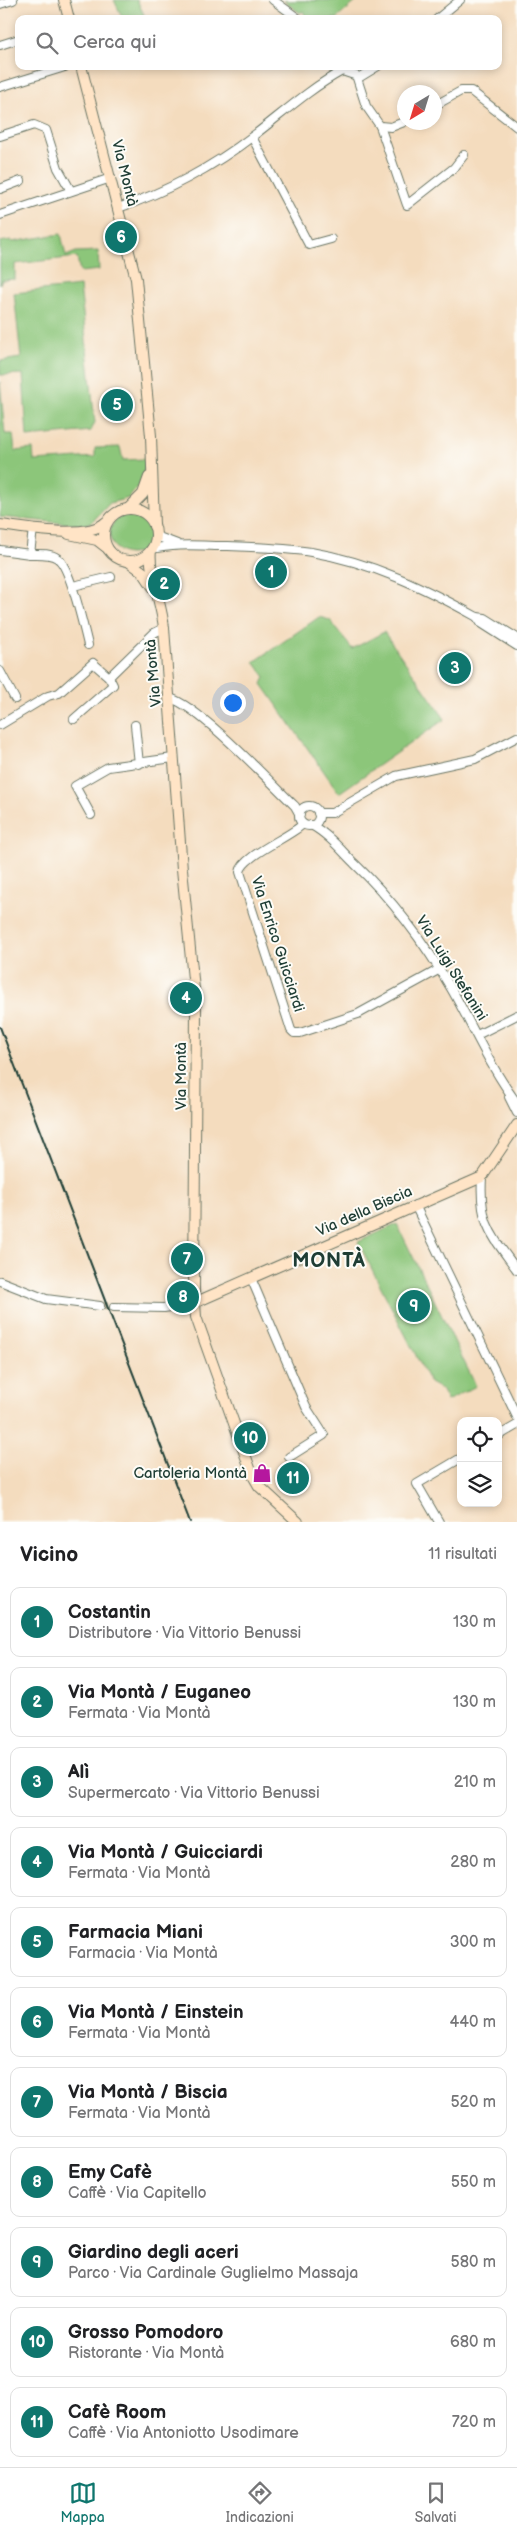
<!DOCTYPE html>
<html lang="it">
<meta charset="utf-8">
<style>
:root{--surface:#fff;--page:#f6f6f6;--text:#202124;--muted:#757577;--line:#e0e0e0;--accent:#0f766e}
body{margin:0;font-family:"Balsamiq Sans",sans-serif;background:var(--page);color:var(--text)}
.controls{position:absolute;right:15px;bottom:15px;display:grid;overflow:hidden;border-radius:10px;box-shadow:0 2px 8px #0003}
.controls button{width:45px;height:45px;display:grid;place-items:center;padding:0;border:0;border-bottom:1px solid var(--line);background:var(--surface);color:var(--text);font:25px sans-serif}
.compass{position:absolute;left:397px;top:85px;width:45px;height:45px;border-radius:50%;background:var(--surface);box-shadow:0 2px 8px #0003;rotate:218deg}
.you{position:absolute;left:232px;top:702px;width:18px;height:18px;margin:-12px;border:4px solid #fff;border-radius:50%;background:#1a73e8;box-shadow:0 0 0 8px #1a73e833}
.badge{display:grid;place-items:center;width:32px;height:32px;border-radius:50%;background:var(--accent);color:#fff;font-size:16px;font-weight:700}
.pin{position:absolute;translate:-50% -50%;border:2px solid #fff;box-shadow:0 1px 5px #0006}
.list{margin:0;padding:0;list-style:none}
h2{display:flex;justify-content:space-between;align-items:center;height:65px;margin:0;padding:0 20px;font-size:21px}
h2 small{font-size:16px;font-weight:400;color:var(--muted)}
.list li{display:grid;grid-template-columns:32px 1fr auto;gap:15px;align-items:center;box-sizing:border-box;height:70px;margin:0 10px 10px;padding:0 10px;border:1px solid var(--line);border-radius:10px}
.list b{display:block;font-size:19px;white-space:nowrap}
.list p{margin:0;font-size:16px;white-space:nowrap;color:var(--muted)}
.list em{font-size:16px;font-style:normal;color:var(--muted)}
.icon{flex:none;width:28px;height:28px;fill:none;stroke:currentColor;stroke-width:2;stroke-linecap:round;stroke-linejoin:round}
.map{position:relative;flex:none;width:517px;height:1522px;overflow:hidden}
.search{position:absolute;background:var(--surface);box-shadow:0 2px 8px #0003;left:15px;right:15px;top:15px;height:55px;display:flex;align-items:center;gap:12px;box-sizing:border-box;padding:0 18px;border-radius:10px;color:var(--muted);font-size:19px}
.sheet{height:945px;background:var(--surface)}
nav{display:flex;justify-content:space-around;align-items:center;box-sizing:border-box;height:70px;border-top:1px solid var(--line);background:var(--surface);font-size:14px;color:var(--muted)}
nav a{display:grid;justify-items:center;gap:2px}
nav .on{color:var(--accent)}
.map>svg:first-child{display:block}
.green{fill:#8cc67a;stroke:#568257}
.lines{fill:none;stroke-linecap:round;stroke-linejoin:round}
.street-tunnel{stroke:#c9bca2;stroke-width:8;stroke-dasharray:8 4;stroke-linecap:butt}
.street-casing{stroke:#6a7564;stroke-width:10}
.secondary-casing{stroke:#6a7564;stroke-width:12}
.street{stroke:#fff;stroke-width:8}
.secondary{stroke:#ffe4c6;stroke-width:10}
.rail{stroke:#1f3d34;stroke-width:2}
.labels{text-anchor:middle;stroke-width:4;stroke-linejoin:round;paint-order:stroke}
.street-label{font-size:15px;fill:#1f3d34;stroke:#fdfcf7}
.poi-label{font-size:15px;fill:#1f3d34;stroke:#fdfcf7;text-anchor:end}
.district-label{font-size:20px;font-weight:bold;letter-spacing:1px;fill:#1f3d34;stroke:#fdfcf7}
</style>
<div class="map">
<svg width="517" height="1522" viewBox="0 0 517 1522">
<rect width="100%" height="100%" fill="#fdfcf7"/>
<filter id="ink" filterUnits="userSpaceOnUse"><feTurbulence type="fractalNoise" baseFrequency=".02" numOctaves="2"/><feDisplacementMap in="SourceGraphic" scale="10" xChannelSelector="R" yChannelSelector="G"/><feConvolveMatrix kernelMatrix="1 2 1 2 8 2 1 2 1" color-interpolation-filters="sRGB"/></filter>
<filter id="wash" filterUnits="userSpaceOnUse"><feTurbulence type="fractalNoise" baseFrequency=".0096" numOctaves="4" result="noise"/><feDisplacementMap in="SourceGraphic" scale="20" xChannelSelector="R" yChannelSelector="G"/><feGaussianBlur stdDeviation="1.12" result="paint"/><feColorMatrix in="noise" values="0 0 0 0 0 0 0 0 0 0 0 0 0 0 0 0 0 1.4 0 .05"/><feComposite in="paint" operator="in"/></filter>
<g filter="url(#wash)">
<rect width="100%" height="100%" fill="#f4dcbe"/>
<!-- green -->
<g class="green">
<polygon points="114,0 137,0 145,17 123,19"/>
<polygon points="358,0 336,19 307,19 303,11 300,13 284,1"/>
<polygon points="61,234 66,256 76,252 98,251 99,270 80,272 77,257 15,264 15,279 2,280 0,284 0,242 11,240 12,242"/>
<polygon points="80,286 95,422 91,431 27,437 23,374 0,375 0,361 21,358 14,293"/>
<polygon points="0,382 5,434 13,434 15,451 33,449 34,461 95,457 95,448 120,447 123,460 144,459 147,463 139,485 129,498 110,503 92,522 82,525 0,517"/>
<circle cx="130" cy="534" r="20"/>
<polygon points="319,617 330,620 352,649 384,632 445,719 339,793 262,684 265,677 254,662"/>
<polygon points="397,1224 476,1386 447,1401 441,1389 430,1383 358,1242"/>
</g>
</g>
<g filter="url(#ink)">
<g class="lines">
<!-- street-tunnel -->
<polyline class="street-tunnel" points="100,1306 114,1307"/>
<!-- street casing -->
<g class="street-casing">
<g id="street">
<polyline points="273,0 299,19"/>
<polyline points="0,4 13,0"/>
<polyline points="437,19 460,0"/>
<polyline points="0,45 19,39"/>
<polyline points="342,71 360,77 378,66"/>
<polyline points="357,78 366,106 380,126 391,127 404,122"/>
<polyline points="0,87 68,66"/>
<polyline points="434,106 461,91 471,91 517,127"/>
<polyline points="380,126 407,205 454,168 464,155"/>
<polyline points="0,136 34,125 46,130 58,168 71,191"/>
<polyline points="252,137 309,245 331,239"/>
<polyline points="0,189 21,181"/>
<path d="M118 208C165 193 214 166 253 136 282 114 309 89 342 71"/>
<polyline points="0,215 111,178"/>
<path d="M33 529 30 554C39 554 50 553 57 558 70 565 84 629 88 645"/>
<polyline points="156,536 177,544"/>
<path d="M152 549C176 543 203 546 228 546 256 547 284 548 311 552 371 562 425 588 477 617L485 618 517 638"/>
<polyline points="0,550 30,554"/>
<polyline points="73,586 111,577"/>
<polyline points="477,617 481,623 517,646"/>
<polyline points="0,671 15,699"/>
<path d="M170 698C200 707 270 782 295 806L300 815"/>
<polyline points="74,719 113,685 109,677"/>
<polyline points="0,725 48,696 59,693 93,663 109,677 154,633 164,628"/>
<polyline points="135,725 139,764"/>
<circle cx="309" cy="816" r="10"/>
<polyline points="318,813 332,813 396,776 475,759 517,737"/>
<polyline points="91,815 75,786 108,767 173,758"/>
<path d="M303 824C290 837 242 856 240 872L291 1030 294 1033H300L358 1014 440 969"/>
<path d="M311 825C328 834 341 850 354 863 393 900 425 943 452 990 473 1027 491 1069 517 1103"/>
<polyline points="477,1035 517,1015"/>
<polyline points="509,1097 517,1113"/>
<path d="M482 1177C479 1224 491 1234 517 1270"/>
<polyline points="415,1205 517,1417"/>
<polyline points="251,1278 306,1407 324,1435 289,1457"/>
<polyline points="0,1281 46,1299 100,1306"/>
<polyline points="114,1307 164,1308 194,1303"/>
<polyline points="498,1436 517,1425"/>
<polyline points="439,1522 417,1484 461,1458"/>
</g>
</g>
<!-- secondary casing -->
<g class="secondary-casing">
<g id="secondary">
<polyline points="64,0 69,19"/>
<polyline points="81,66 136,279 151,436 154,526"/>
<circle cx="130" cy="535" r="26"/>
<polyline points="128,509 143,494 149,477"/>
<path d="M0 525C25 528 88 540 106 522"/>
<polyline points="69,534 97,540 106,547"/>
<path d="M151 550C148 571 162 605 164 628L182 869 196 1009 194 1290 196 1317 252 1474 259 1486 298 1522"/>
<polyline points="128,561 143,572 153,587"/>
<polyline points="194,1303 482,1177 517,1125"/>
</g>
</g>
<!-- street -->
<use href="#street" class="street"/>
<!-- secondary -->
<use href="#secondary" class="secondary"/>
<!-- rail -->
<polyline class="rail" points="0,1027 190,1522"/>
</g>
</g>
<!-- icons -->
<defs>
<g id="shop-bare" transform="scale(1.5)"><path d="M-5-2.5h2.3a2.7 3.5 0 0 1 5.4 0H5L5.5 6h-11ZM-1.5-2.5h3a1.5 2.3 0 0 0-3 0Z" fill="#b5179e" stroke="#fdfcf7" stroke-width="2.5" paint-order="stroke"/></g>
</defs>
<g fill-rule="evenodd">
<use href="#shop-bare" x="262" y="1473"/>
</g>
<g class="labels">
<!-- street labels -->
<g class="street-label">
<text transform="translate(125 173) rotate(76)" y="5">Via Montà</text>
<text transform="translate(153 673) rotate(-95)" y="5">Via Montà</text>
<text transform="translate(278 944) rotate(72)" y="5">Via Enrico Guicciardi</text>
<text transform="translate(452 968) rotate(58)" y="5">Via Luigi Stefanini</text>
<text transform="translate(181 1076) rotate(-90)" y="5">Via Montà</text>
<text transform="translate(364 1211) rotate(-24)" y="5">Via della Biscia</text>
</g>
<!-- poi labels -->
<g class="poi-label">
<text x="247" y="1478">Cartoleria Montà</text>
</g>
<!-- district labels -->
<g class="district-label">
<text x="329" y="1267">MONTÀ</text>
</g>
</g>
</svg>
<div class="controls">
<button><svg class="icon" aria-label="locate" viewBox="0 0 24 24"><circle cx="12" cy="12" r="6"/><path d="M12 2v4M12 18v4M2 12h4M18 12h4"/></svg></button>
<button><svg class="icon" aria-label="layers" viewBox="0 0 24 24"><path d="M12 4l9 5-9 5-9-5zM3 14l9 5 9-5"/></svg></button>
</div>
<svg class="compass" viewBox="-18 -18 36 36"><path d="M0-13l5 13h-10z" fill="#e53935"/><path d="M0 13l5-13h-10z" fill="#757577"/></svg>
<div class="you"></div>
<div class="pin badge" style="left:271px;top:572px">1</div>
<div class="pin badge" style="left:164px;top:584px">2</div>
<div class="pin badge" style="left:455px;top:668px">3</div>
<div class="pin badge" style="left:186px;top:998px">4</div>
<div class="pin badge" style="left:117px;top:405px">5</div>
<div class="pin badge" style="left:121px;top:237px">6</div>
<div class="pin badge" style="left:187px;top:1259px">7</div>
<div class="pin badge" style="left:183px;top:1297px">8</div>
<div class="pin badge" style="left:414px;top:1306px">9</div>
<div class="pin badge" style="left:250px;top:1438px">10</div>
<div class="pin badge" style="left:293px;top:1478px">11</div>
<div class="search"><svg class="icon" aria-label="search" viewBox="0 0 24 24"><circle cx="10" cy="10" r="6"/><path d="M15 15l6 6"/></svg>Cerca qui</div>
</div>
<section class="sheet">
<h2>Vicino<small>11 risultati</small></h2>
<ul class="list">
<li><span class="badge">1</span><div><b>Costantin</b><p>Distributore · Via Vittorio Benussi</p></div><em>130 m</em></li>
<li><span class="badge">2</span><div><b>Via Montà / Euganeo</b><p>Fermata · Via Montà</p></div><em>130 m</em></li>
<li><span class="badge">3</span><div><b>Alì</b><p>Supermercato · Via Vittorio Benussi</p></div><em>210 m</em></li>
<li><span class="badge">4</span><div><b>Via Montà / Guicciardi</b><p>Fermata · Via Montà</p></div><em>280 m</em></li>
<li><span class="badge">5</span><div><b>Farmacia Miani</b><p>Farmacia · Via Montà</p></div><em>300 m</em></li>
<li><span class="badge">6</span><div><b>Via Montà / Einstein</b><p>Fermata · Via Montà</p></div><em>440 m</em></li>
<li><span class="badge">7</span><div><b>Via Montà / Biscia</b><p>Fermata · Via Montà</p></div><em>520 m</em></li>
<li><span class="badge">8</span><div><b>Emy Cafè</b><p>Caffè · Via Capitello</p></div><em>550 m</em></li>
<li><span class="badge">9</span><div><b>Giardino degli aceri</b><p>Parco · Via Cardinale Guglielmo Massaja</p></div><em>580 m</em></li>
<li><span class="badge">10</span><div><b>Grosso Pomodoro</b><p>Ristorante · Via Montà</p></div><em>680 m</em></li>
<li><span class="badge">11</span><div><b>Cafè Room</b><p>Caffè · Via Antoniotto Usodimare</p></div><em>720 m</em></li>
</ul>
</section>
<nav>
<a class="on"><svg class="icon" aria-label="map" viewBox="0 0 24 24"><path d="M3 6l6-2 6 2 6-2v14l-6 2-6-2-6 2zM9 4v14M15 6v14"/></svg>Mappa</a>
<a><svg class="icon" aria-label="directions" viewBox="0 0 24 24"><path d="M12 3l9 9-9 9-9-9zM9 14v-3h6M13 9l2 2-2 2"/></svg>Indicazioni</a>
<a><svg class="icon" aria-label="saved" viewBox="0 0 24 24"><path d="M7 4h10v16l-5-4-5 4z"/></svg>Salvati</a>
</nav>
